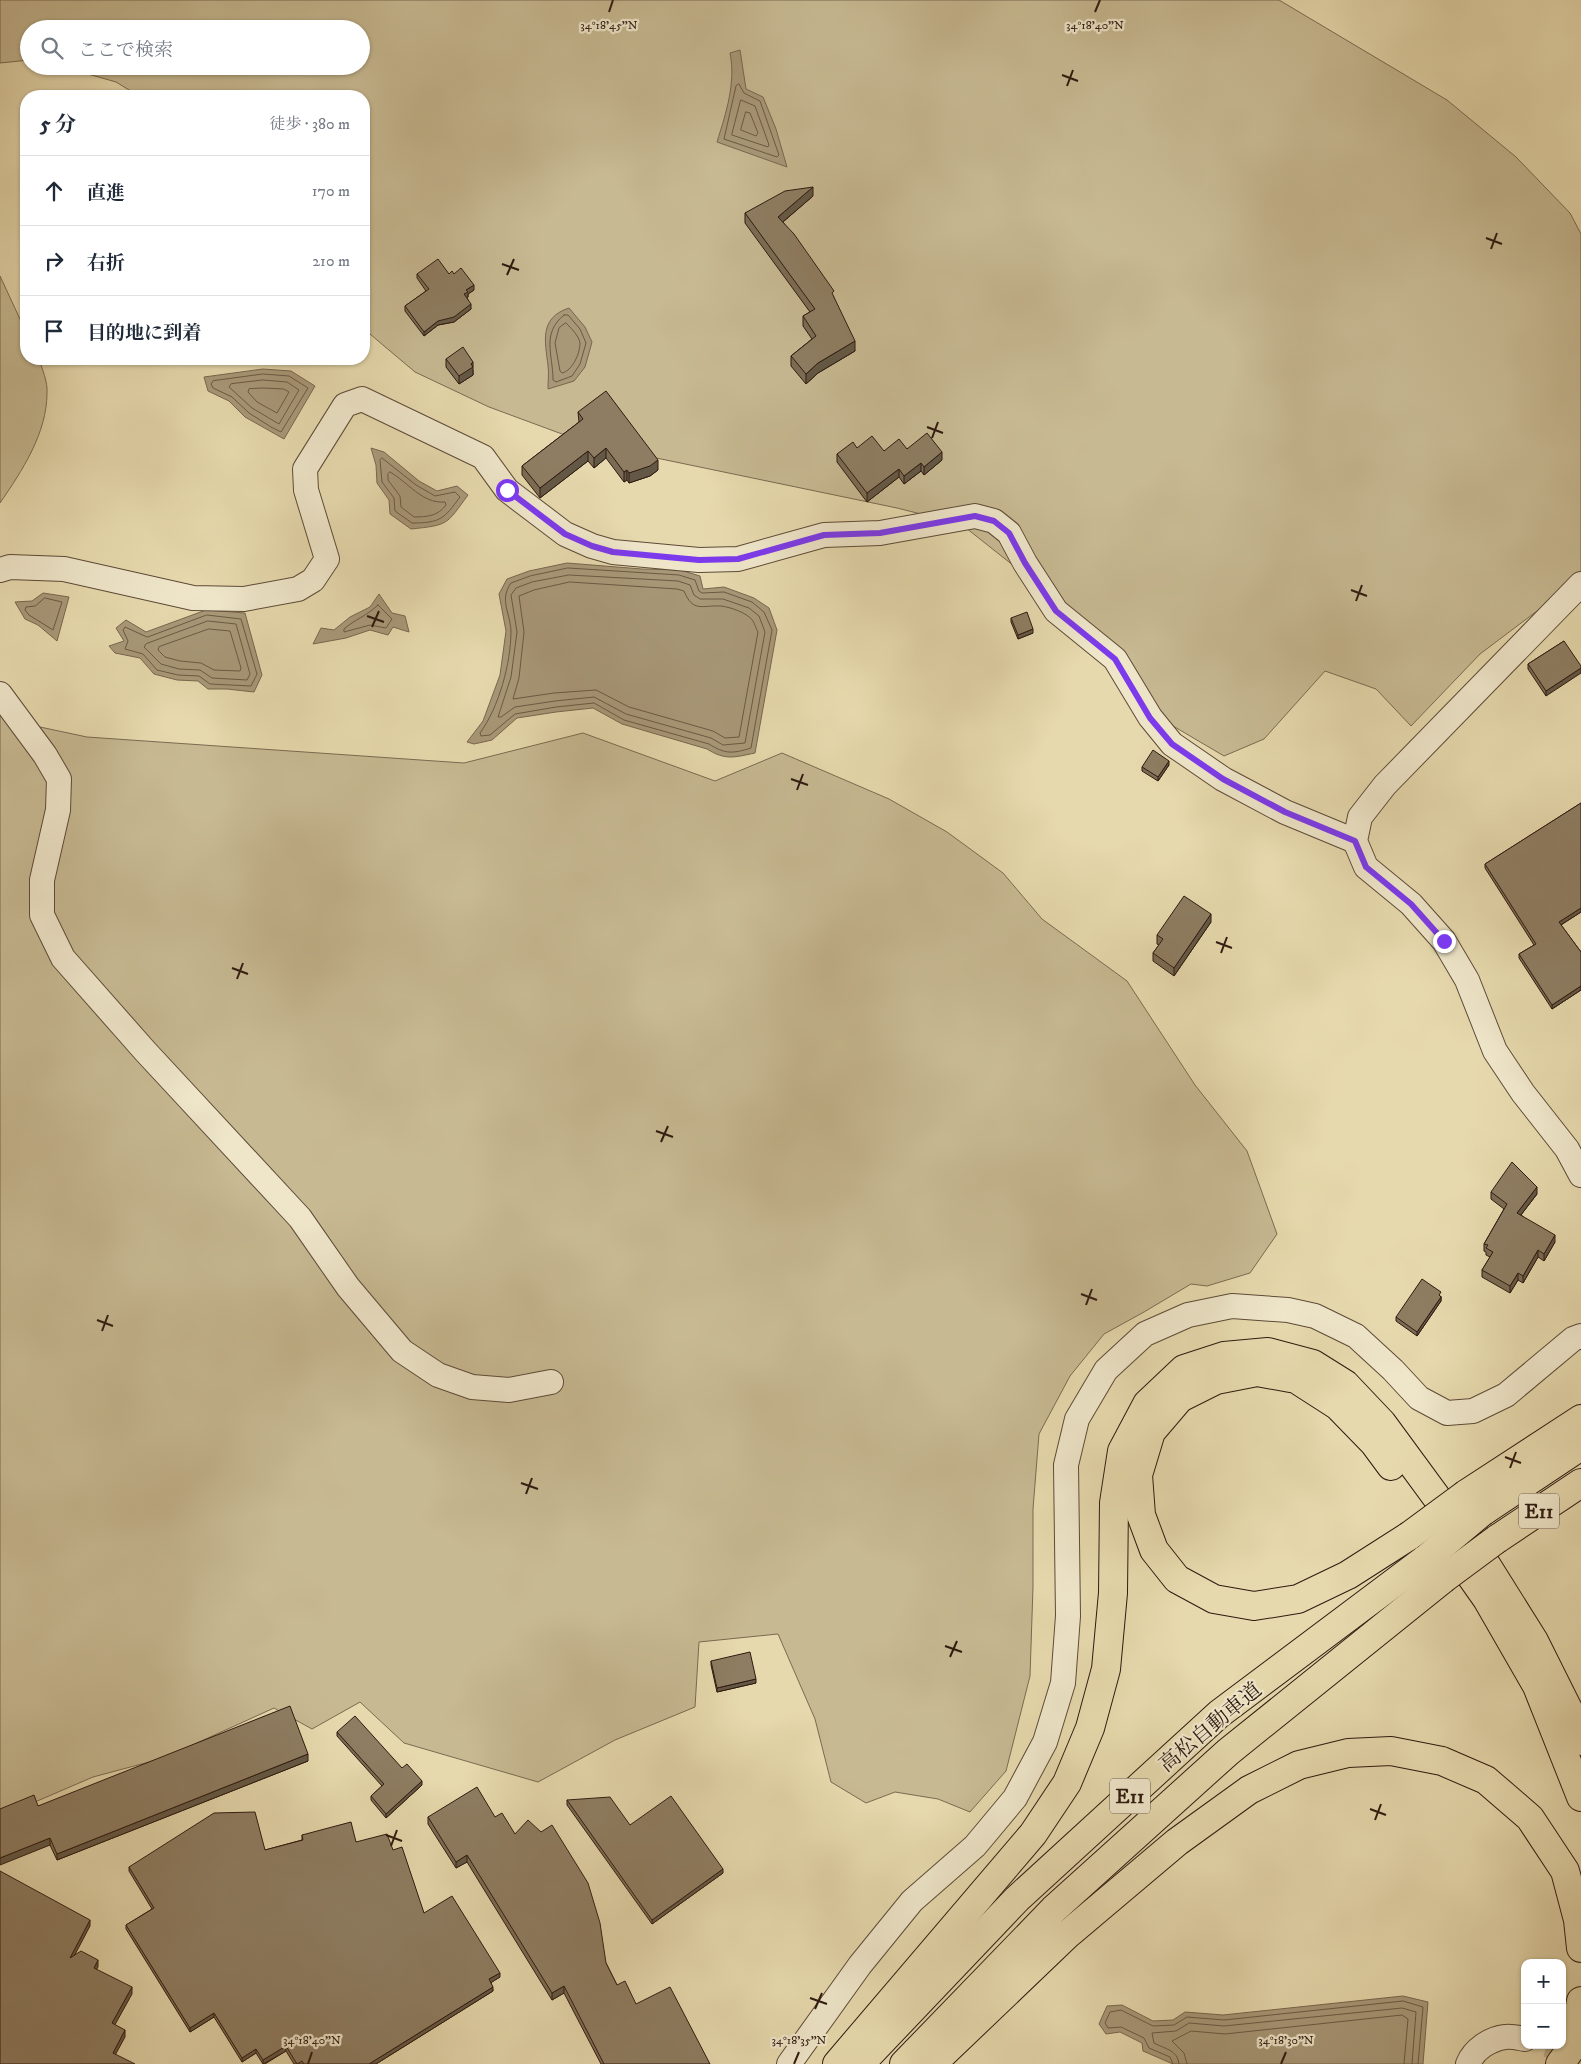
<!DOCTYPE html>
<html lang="ja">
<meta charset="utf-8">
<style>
:root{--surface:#fff;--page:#f2f2f3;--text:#1f2937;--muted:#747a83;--line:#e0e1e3}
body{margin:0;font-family:"IM FELL DW Pica","Noto Serif JP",serif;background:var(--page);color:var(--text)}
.controls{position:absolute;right:15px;bottom:15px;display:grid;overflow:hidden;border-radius:10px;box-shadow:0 1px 4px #0004}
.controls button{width:45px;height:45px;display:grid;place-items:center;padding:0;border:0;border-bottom:1px solid var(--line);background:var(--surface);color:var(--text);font:25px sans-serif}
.stop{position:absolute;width:15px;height:15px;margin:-11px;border:4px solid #7c3aed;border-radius:50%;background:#fff}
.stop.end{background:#7c3aed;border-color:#fff;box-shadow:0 1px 5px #0008}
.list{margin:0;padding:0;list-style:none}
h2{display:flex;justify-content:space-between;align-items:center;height:65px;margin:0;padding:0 20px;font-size:21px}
h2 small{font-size:16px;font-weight:400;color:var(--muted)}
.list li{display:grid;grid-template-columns:32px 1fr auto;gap:15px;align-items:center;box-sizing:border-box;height:70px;padding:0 20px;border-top:1px solid var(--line)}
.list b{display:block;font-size:19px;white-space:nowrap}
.list em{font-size:16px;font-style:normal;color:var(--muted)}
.icon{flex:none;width:28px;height:28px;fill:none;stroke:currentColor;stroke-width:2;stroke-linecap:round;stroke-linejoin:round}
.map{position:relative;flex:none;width:1581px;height:2064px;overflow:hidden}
.search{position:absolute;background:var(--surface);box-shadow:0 1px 4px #0004;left:20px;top:20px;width:350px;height:55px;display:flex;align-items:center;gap:12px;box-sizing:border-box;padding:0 18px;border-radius:28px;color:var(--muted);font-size:19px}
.panel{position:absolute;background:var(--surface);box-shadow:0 1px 4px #0004;left:20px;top:90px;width:350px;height:275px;border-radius:20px}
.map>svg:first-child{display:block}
.green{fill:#c7b992;stroke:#7b6a51}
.water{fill:#a89878;stroke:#78664e}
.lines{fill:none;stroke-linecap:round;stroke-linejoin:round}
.shore{stroke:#6c5944;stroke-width:1}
.minor-tunnel{stroke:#c1b38e;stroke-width:24;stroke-dasharray:24 12;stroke-linecap:butt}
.minor-casing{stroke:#5d4a37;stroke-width:26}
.highway-casing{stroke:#2f1a10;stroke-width:30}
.minor{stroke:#efe6ca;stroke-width:24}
.highway{stroke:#e6d9ad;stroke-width:28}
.highway-bridge-casing{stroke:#2f1a10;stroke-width:30;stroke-linecap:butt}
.highway-bridge{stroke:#e6d9ad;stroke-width:28}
.wall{fill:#7a6c54;stroke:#2f1a10}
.shaded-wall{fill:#635845;stroke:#2f1a10}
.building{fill:#8e7d62;stroke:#2f1a10}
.route{stroke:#7c3aed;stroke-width:6}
.ticks{fill:none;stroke:#2f1a10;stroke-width:2}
.labels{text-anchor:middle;stroke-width:4.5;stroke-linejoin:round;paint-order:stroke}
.shield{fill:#efe6ca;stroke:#695748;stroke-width:1}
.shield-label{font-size:20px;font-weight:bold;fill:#2f1a10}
.street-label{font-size:21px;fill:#2f1a10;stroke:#efe6ca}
.ticks-label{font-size:12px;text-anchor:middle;fill:#2f1a10;stroke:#efe6ca;stroke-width:4.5;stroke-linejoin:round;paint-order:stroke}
</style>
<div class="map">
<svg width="1581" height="2064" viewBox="0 0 1581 2064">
<rect width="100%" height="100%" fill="#e6d9ad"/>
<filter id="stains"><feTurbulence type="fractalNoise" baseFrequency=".004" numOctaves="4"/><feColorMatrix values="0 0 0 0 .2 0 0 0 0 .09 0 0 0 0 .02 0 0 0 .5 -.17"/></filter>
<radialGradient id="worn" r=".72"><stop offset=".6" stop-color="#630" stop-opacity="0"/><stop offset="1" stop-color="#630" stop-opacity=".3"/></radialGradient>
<!-- green -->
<g class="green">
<polygon points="0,0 1279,0 1447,100 1516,157 1570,213 1581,234 1581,597 1545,605 1480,654 1411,726 1376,689 1325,671 1264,739 1224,756 1151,713 1125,654 961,524 897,508 589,444 489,407 415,372 364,329 364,96 139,96 116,82 60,66 361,66 361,29 29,29 29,60 0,63"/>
<path d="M0 276 26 332V359H39C42 369 48 382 47 393 47 433 22 471 0 503Z"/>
<polygon points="0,706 40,727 87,737 464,763 583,733 715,781 782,753 889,799 947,832 1003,873 1042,919 1127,981 1195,1085 1247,1151 1277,1234 1250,1273 1207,1286 1191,1284 1144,1312 1104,1334 1070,1376 1039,1434 1033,1509 1033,1587 1030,1676 1006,1771 970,1812 938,1799 895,1792 866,1803 831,1782 815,1719 778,1634 699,1642 695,1707 615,1740 538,1782 404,1743 360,1702 312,1729 274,1708 164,1758 93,1777 0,1817"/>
</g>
<!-- water -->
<g class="water">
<path d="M740 50 746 89 763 97 776 129 787 167 717 142C726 113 736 83 730 53Z"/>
<path d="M569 308 585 327 592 342 585 367 574 381 548 389C548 381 549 373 548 365 545 341 539 318 569 308Z"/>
<polygon points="263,369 291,371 315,386 284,439 245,417 229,401 208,391 204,377"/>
<path d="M371 448 384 452 419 481 437 491 457 486 468 495C446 525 449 525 411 529L390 514 389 500 377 483 376 465Z"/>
<path d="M567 563 642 569 680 570 700 576 703 589 724 587 754 598 769 608 777 630 755 753C735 757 726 761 707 749L622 724 593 708 556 712 517 718 492 740 474 744 467 742 483 721 500 675 506 631 499 594 507 579 529 571Z"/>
<polygon points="43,593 69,597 57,641 38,625 25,619 15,602 32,601"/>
<polygon points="379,594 392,613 405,616 409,632 393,627 388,635 370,630 346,638 313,644 321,628 334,630 350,617 370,607"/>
<polygon points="206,610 245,613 262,675 254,692 227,689 208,689 198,681 177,680 154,674 140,658 115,653 109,646 124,641 116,628 126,620 146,632"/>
<polygon points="1403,1996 1428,2002 1423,2064 1173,2064 1143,2051 1142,2043 1120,2032 1106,2034 1099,2024 1107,2006 1122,2005 1153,2021 1173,2020 1185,2012 1223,2015"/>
</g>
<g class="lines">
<!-- shore -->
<g class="shore">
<polygon points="739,84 744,93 760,101 779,155 777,157 724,139 736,86"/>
<polygon points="741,100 755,106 769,145 768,147 732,135"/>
<polygon points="746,112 750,113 758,133 756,136 741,130"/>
<path d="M564 315H568L580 329 586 343 580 364 572 376 556 382 553 380C553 354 541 334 564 315Z"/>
<path d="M566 323C571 328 579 336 580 343 580 354 572 371 562 373L560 371 555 343 559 328Z"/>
<polygon points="263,374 289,376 308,388 281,432 271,427 249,413 232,397 213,388 211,384 213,381"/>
<polygon points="263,380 287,382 299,390 279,424 252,408 229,387 231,384"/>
<polygon points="263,388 284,389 289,392 277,413 257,402 248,392 249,389"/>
<path d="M382 458 416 485 435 496 455 492 460 497C444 519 440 523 412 523L395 511 394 498 382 482 380 460Z"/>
<path d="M390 472C408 482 422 504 445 502L446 505C438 516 427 517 414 517L401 507 400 496 388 480V474Z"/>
<path d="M568 568 679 575 695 580 699 591 702 593 724 592 752 602 764 612 772 630 751 748C732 754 725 754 709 744L624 720 594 703 556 707 515 714 490 735 481 736 480 733C499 707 511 663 511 631 510 612 499 600 511 583L530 576Z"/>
<polygon points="569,575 678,581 690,585 694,595 700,599 723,599 749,608 759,616 765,632 745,743 723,745 711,738 626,714 594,697 555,701 515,707 501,717 498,717 511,677 517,632 511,595 516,588 532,582"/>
<path d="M570 582 677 589 684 591C693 613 702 605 721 606 730 607 748 613 753 621 755 624 756 629 758 632L739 737 725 738 713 731 629 707 596 690 554 693 513 699 519 678 524 632 519 596 534 590Z"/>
<polygon points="45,598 62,602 53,630 29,615 25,610 26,607 35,606"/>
<path d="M378 605 392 619 386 628 370 625 344 632V629C354 620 368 615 378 605Z"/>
<polygon points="207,615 241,619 257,674 251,686 210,684 199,676 178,675 157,670 143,654 125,649 128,641 123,630 125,627 147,637"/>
<polygon points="208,621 236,624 250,674 247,680 212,678 200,670 179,669 161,664 144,647 146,644"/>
<polygon points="209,629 230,631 241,668 240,671 214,670 201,663 180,661 165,657 158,650 159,647"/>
<polyline points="1173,2064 1170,2057 1149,2048 1144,2038 1121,2027 1108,2028 1105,2023 1110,2012 1121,2010 1153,2026 1174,2025 1187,2017 1224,2020 1403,2001 1423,2007 1418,2064"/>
<path d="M1179 2064C1178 2050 1165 2049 1154 2043L1152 2033 1176 2031 1189 2023 1224 2026 1402 2008 1416 2012 1412 2064"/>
<polyline points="1187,2064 1184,2053 1172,2041 1191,2031 1225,2034 1402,2015 1408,2019 1404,2064"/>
</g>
<!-- minor-tunnel -->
<polyline class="minor-tunnel" points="1547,2045 1581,2056"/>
<!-- minor casing -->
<g class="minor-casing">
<g id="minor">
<polyline points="0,570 10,567 64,569 193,598 244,599 298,589 313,580 327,559 306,490 305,469 345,405 362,399 483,457 507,490 565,534 592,546 613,552 699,560 738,559 824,535 880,533 975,516 994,521 1009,533 1025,563 1056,611 1115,659 1150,717 1172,744 1223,779 1285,812 1355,841"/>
<polyline points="1581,584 1385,785 1360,817 1355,841 1366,867 1411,904 1444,941 1467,980 1495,1051 1523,1093 1567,1149 1581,1175"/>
<polyline points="0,694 45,755 59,779 58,810 42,880 42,915 63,958 145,1051 300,1218 348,1287 402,1351 438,1375 472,1387 509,1390 551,1382"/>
<polyline points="789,2064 860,1965 912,1901 975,1846 1015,1798 1045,1742 1063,1683 1068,1616 1066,1465 1077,1419 1106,1370 1145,1334 1188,1315 1232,1306 1288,1310 1315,1316 1356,1336 1393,1370 1419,1398 1447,1413 1473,1411 1506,1395 1573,1339 1581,1336"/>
<path d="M1468 2064C1474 2049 1490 2039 1505 2037 1511 2036 1519 2038 1525 2039"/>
</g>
</g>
<!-- highway casing -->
<g class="highway-casing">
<g id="highway">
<polyline points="1391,1466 1374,1443 1338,1406 1296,1379 1257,1372 1216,1380 1180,1398 1151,1432 1138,1475 1141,1515 1154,1550 1177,1579 1214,1599 1254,1606 1298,1599 1348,1575 1409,1536"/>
<polyline points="1466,1494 1581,1419"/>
<polyline points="1482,1512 1581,1446"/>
<polyline points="1497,1539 1581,1483"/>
<polyline points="1449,1545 1487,1599 1537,1686 1581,1797"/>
<polyline points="837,2064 1033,1834 1067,1783 1090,1728 1106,1669 1113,1593 1114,1503 1122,1451 1147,1404 1184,1369 1224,1356 1268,1352 1313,1364 1345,1384 1382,1423 1487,1566 1534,1641 1574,1721 1581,1741"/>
<polyline points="860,2064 1017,1899 1219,1714 1427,1558"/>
<polyline points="904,2064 1054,1909 1228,1752 1443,1579"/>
<polyline points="932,2064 1068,1934 1177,1842 1249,1790 1299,1765 1348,1753 1391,1751 1442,1761 1486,1780 1530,1818 1565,1871 1578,1920 1581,1948"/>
<polyline points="1560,2064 1573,2046 1581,2001"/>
</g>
</g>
<!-- minor -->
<use href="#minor" class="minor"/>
<!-- highway -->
<use href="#highway" class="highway"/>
<!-- highway-bridge casing -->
<g class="highway-bridge-casing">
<g id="highway-bridge">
<polyline points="1409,1536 1466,1494"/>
<polyline points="1427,1558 1482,1512"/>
<polyline points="1443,1579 1497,1539"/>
</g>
</g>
<!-- highway-bridge -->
<use href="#highway-bridge" class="highway-bridge"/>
</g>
<!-- wall -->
<g class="wall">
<polygon points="813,196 783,222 834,298 855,351 818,373 806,384 791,366 791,356 812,339 803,326 803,316 810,312 745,223 745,213"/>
<polygon points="417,274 454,274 474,290 468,294 468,297 467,297 471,309 454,322 438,325 424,336 405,311 405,306 426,291 417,278"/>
<polygon points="446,359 473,370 473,375 459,384 446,367"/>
<polygon points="578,412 658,470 650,476 629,483 627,480 624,482 606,458 594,468 588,461 540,498 522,475 522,466 579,422"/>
<polygon points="857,448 884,451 907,449 942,460 924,475 921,471 904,484 899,477 867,502 837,462 837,454"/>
<polygon points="1011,618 1033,633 1018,639 1011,622"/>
<polygon points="1564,641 1546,696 1528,669 1528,664"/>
<polygon points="1169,765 1158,781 1142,771 1142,767"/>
<polygon points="1581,803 1581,912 1561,925 1581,952 1581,990 1552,1009 1519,958 1519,954 1534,945 1485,868 1485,864"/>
<polygon points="1211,922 1174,976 1153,961 1153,953 1159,945 1157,944 1157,935"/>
<polygon points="1491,1192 1537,1194 1521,1215 1555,1242 1544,1261 1538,1257 1523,1283 1518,1280 1510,1293 1482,1277 1482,1270 1490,1257 1486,1255 1486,1252 1484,1251 1484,1244 1504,1209 1491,1199"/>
<polygon points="1441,1296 1441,1301 1417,1336 1396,1321 1396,1317"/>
<polygon points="711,1661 756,1683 717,1692 711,1665"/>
<polygon points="337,1732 402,1768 422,1785 386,1818 371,1800 371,1796 382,1786 337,1736"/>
<polygon points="308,1761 57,1860 50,1845 38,1806"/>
<polygon points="567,1800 630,1825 723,1873 652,1924 567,1805"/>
<polygon points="428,1817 495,1817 515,1834 606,1963 617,1985 636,2004 710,2064 601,2064 564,1993 552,2000 467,1862 456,1868 428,1824"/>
<polygon points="302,1835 356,1842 393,1850 424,1913 500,1977 491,1982 493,1991 376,2064 294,2064 286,2051 265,2064 263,2064 256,2053 242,2062 214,2017 190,2032 126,1929 126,1925 152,1909 129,1871 129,1867 265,1850 302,1840"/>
</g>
<!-- shaded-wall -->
<g class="shaded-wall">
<polygon points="813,187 813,196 778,226 778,217"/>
<polygon points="474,285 474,290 468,294 468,297 464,299 464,294 466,290"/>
<polygon points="471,304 471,309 454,322 438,325 424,336 424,332 438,321"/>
<polygon points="855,341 855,351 818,373 806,384 806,374 818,363"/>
<polygon points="473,362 473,375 459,384 459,376"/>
<polygon points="606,448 606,458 594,468 594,458"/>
<polygon points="588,451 588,461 540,498 540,488"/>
<polygon points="942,452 942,460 924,475 924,467"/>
<polygon points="658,460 658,470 650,476 629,483 629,473"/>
<polygon points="921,463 921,471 904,484 904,476"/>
<polygon points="899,469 899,477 867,502 867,493"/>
<polygon points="627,470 627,480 624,482 624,472"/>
<polygon points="1033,629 1033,633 1018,639 1018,635"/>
<polygon points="1581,668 1581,673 1546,696 1546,691"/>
<polygon points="1169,761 1169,765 1158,781 1158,777"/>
<polygon points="1581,908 1581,912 1559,926 1559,922"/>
<polygon points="1211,914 1211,922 1174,976 1174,968"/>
<polygon points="1581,986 1581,990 1552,1009 1552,1005"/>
<polygon points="1537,1187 1537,1194 1517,1220 1517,1213"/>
<polygon points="1555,1235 1555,1242 1544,1261 1544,1254"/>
<polygon points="1538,1250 1538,1257 1523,1283 1523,1276"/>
<polygon points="1518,1273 1518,1280 1510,1293 1510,1286"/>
<polygon points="1441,1297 1441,1301 1417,1336 1417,1332"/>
<polygon points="756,1679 756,1683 717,1692 717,1688"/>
<polygon points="308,1754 308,1761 57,1860 57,1854"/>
<polygon points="422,1781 422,1785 386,1818 386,1814"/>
<polygon points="50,1838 50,1845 0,1865 0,1858"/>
<polygon points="467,1855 467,1862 456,1868 456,1862"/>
<polygon points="723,1869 723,1873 652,1924 652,1920"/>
<polygon points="90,1920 90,1926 70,1964 70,1958"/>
<polygon points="98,1960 98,1967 94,1974 94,1968"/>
<polygon points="500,1973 500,1977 489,1984 489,1979"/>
<polygon points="564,1986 564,1993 552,2000 552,1993"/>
<polygon points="132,1987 132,1994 112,2030 112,2023"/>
<polygon points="493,1987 493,1991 376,2064 369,2064"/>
<polygon points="214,2013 214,2017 190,2032 190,2028"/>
<polygon points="125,2030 125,2037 113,2059 113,2053"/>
<polygon points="286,2046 286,2051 263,2064 263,2060"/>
<polygon points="256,2049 256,2053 242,2062 242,2058"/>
</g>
<!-- building -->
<g class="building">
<polygon points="813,187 778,217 794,234 834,291 832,293 855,341 818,363 806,374 791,356 816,336 803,316 815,309 745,213 785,191"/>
<polygon points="438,259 449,274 452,271 454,274 461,268 474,285 466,290 468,292 464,294 471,304 454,317 438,321 424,332 405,306 429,289 417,274"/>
<polygon points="463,347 473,362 471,364 473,367 459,376 446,359"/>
<polygon points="606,391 658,460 650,466 629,473 627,470 624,472 606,448 594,458 588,451 540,488 522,466 583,419 578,412"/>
<polygon points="927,433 942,452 924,467 921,463 904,476 899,469 867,493 837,454 853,442 857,448 872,436 884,451 899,439 907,449"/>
<polygon points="1027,612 1033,629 1018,635 1011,618"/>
<polygon points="1564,641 1581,666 1581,668 1546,691 1528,664"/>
<polygon points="1153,750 1169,761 1158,777 1142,767"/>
<polygon points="1581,803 1581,908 1559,922 1581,952 1581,986 1552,1005 1519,954 1536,944 1485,864"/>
<polygon points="1184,896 1211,914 1174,968 1153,953 1163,939 1157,935"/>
<polygon points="1512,1162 1537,1187 1517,1213 1555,1235 1544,1254 1538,1250 1523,1276 1518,1273 1510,1286 1482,1270 1493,1252 1486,1248 1488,1245 1484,1244 1507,1204 1491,1192"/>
<polygon points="1422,1279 1441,1292 1439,1295 1441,1297 1417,1332 1396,1317"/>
<polygon points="750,1652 756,1679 717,1688 711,1661"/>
<polygon points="290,1706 308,1754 57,1854 50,1838 0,1858 0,1809 34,1795 38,1806"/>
<polygon points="355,1716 402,1768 407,1764 422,1781 386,1814 371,1796 384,1784 337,1732"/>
<polygon points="477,1787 495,1817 502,1813 515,1834 528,1820 541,1832 552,1825 588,1883 600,1923 606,1963 617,1985 625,1981 636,2004 670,1987 710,2064 604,2064 564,1986 552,1993 467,1855 456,1862 428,1817"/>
<polygon points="671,1796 723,1869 652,1920 567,1800 610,1797 630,1825"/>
<polygon points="255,1812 265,1850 303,1840 302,1835 351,1822 356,1842 387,1834 393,1850 402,1847 424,1913 452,1896 500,1973 489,1979 493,1987 369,2064 304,2064 302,2061 297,2064 286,2046 263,2060 256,2049 242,2058 214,2013 190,2028 126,1925 154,1908 129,1867 214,1813"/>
<polygon points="0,1871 90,1920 70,1958 81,1951 98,1960 94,1968 132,1987 112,2023 125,2030 113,2053 135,2064 0,2064"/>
</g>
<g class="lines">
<!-- route -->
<polyline class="route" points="507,490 565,534 592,546 613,552 699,560 738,559 824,535 880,533 975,516 994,521 1009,533 1025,563 1056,611 1115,659 1150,718 1172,744 1223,779 1285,812 1355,841 1366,867 1411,904 1444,941"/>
</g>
<!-- ticks -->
<path class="ticks" d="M609 12 613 0M1095 12 1100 0M1062 75 1078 81M1067 86 1073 70M1486 238 1502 244M1491 249 1497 233M502 264 519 270M507 275 514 259M927 427 943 433M932 438 938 422M1351 590 1367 596M1356 601 1362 585M367 616 384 622M372 627 379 611M791 779 808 785M797 790 803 774M1216 942 1232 948M1221 953 1227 937M232 968 248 974M237 979 243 963M656 1131 673 1137M661 1142 668 1126M1081 1294 1097 1300M1086 1305 1092 1289M97 1320 113 1326M102 1331 108 1315M1505 1457 1521 1463M1510 1468 1516 1452M521 1483 538 1489M526 1494 532 1478M945 1646 962 1652M950 1657 957 1641M1370 1809 1386 1815M1375 1820 1381 1804M386 1835 402 1841M391 1846 397 1830M810 1998 827 2004M815 2009 822 1993M308 2064 312 2052M794 2064 799 2052M1281 2064 1286 2052"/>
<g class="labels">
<!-- shield labels -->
<g class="shield">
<rect x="1519" y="1493.5" width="40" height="35" rx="4"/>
<rect x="1110" y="1778.5" width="40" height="35" rx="4"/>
</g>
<g class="shield-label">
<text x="1539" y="1518">E11</text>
<text x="1130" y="1803">E11</text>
</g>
<!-- street labels -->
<g class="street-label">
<text transform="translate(1210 1727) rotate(-40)" y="7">高松自動車道</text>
</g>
</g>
<g class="ticks-label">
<text x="609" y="29">34°18'45"N</text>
<text x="1095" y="29">34°18'40"N</text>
<text x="312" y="2044">34°18'40"N</text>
<text x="799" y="2044">34°18'35"N</text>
<text x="1286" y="2044">34°18'30"N</text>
</g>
<rect width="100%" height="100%" filter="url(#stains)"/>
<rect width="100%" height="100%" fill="url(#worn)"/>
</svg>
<div class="controls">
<button>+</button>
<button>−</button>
</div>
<div class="stop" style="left:507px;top:490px"></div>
<div class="stop end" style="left:1444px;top:941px"></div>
<div class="search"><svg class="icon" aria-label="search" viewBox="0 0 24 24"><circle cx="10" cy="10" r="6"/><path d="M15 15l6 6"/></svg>ここで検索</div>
<section class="panel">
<h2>5 分<small>徒歩 · 380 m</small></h2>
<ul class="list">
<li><svg class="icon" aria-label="ahead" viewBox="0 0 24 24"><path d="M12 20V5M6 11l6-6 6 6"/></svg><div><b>直進</b></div><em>170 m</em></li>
<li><svg class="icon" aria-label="right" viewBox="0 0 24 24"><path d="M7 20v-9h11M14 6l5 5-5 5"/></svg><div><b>右折</b></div><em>210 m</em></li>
<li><svg class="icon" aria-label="arrive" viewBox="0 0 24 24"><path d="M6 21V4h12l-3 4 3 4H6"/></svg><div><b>目的地に到着</b></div></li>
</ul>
</section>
</div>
